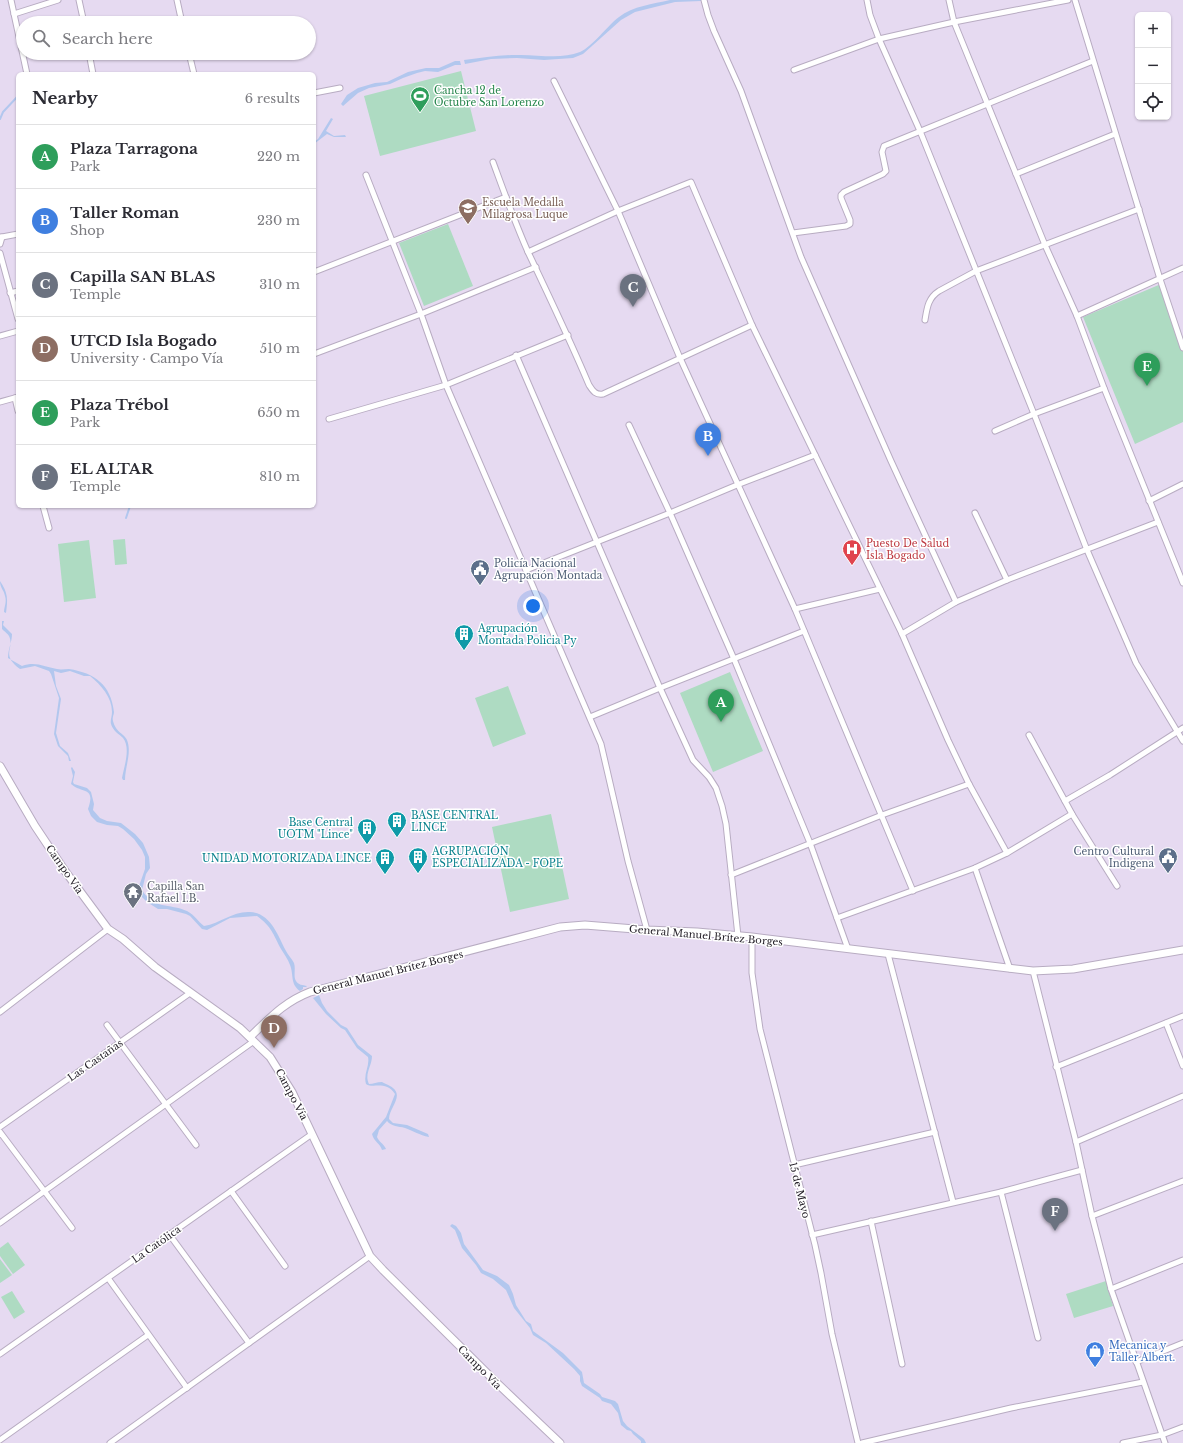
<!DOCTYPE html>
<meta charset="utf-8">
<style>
:root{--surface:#fff;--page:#f2f2f3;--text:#2b2b33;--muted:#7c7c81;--line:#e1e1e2;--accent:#5e45be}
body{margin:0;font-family:"Libre Baskerville",serif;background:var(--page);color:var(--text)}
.controls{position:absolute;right:12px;top:12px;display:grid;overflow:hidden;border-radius:6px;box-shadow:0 1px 3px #0004}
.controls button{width:36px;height:36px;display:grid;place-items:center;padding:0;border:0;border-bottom:1px solid var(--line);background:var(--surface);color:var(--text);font:20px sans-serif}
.you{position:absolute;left:533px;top:606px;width:14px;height:14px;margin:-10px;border:3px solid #fff;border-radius:50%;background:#1a73e8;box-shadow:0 0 0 6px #1a73e833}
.badge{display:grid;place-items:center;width:26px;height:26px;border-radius:50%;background:var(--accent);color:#fff;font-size:13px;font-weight:700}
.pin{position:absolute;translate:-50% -33px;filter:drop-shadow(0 1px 2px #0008)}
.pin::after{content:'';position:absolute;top:21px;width:14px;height:12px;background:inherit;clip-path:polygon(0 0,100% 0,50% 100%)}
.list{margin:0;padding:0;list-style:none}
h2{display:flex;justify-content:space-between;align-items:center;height:52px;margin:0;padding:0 16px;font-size:17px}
h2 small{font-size:13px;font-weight:400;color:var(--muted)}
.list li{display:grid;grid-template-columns:26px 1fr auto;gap:12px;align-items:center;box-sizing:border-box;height:64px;padding:0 16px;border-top:1px solid var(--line)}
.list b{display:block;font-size:15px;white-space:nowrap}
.list p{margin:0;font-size:13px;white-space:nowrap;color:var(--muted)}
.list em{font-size:13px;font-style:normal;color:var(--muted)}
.icon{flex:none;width:22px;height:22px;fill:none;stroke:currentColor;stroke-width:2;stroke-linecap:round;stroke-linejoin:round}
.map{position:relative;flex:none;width:1183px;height:1443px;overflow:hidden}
.search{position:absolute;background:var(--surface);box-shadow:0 1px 3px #0004;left:16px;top:16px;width:300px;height:44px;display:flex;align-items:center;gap:10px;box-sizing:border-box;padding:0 14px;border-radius:22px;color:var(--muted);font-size:15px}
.panel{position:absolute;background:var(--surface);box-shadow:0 1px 3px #0004;left:16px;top:72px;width:300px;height:436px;border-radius:6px}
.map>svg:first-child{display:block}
.green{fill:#aedbc2}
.water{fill:#b2c7ee}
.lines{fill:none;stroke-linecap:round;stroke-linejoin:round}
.stream{stroke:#b2c7ee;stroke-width:2}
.minor-casing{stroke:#b8acc2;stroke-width:7}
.tertiary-casing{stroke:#b8acc2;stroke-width:9}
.minor{stroke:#fff;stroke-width:5}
.tertiary{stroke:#fff;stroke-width:7}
.labels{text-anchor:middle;stroke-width:3;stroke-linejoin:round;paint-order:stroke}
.leisure-label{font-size:10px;fill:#27864d;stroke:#fff;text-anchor:start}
.education-label{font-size:10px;fill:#785e54;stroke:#fff;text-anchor:start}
.health-label{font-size:10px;fill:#be3a42;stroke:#fff;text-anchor:start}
.service-label{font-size:10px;fill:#4e5e75;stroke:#fff;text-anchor:start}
.culture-label{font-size:10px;fill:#0d838f;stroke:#fff;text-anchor:start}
.street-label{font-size:10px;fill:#221d26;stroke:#fff}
.worship-label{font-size:10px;fill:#5b616d;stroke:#fff;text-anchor:start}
.shop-label{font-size:10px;fill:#366cbe;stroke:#fff;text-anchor:start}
</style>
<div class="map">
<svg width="1183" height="1443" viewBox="0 0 1183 1443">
<rect width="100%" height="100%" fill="#e6daf1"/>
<!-- green -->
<g class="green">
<polygon points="461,71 476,131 380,156 364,96"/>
<polygon points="448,224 473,286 424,306 399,243"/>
<polygon points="1161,284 1183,350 1183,422 1135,444 1083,317"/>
<polygon points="125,539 127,564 115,565 113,540"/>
<polygon points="89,540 96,598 64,602 58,544"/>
<polygon points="730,672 763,751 713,772 680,693"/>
<polygon points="508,686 526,734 493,747 475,698"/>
<polygon points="551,814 569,899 510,912 492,827"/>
<polygon points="8,1242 25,1265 13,1274 0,1256 0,1248"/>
<polygon points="0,1259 12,1275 0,1283"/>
<polygon points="1106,1281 1113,1306 1074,1318 1066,1294"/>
<polygon points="12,1291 25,1312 14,1319 1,1297"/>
</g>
<!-- water -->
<g class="water">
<path d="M670 0H701V1L675 2 635 12 621 20 583 54 573 58 544 60 517 58 491 59 465 64 464 60C482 58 498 55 516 55 536 54 560 60 580 52 593 46 607 26 619 17 633 6 653 4 670 0Z"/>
<polygon points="455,61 460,61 461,65 455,65 438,72 425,71 417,73 403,78 390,84 369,88 358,93 343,106 341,104 347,95 358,88 375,83 387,82 408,72 426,68 439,68"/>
<polygon points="331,118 333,119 326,131 334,136 345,135 346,137 334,137 327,134 314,144 314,142 318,139"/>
<path d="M0 581C8 593 8 599 6 613L4 612C4 607 7 602 5 596 4 590 0 588 0 581Z"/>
<path d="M2 621H4L3 625 12 634C12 642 8 649 8 658L22 666C36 661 44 667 57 669 61 670 65 669 69 669 95 673 111 685 114 712 114 715 112 717 113 721 116 733 124 733 127 740 132 752 125 767 125 780H123L122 778C124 767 131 748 123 738 119 734 113 731 111 724 110 720 112 717 112 712 112 697 101 685 90 676H84L70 671 61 673 54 671 56 686 61 699 56 733 60 746 68 753 71 761H69L68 756 58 746 54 734 59 698 51 674 49 671 35 666 20 669C0 654 15 649 9 636 8 634 4 631 2 629Z"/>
<path d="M72 767 75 772 73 782 74 784 87 788 91 792 94 804 93 810 100 818 107 821 121 823 135 834 143 843 149 857 150 868 146 874 142 890C154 910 169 903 187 911 195 915 198 922 204 926 221 923 233 911 250 912 271 913 278 936 286 951 288 955 292 959 294 963 296 969 293 976 296 981 298 985 303 985 307 986L306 987H303V989L300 991C290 984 294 975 290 965 288 959 284 954 281 949 273 934 272 927 257 916L230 918 207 930 202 929 190 916 186 914 167 909H158L147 902 141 896 138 889 145 869V857L142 850 134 839 123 829 118 826 107 825 97 822 91 816 88 809C96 786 82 794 71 784L73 776 71 768Z"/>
<polygon points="440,956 313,988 309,988 409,962"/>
<path d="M319 995 322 1003 327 1011 341 1025 347 1028 358 1045 372 1056C372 1066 364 1074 369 1084 373 1084 377 1082 382 1082 384 1083 388 1085 390 1086 406 1095 389 1107 389 1119L393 1123 407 1125 428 1134 429 1137C419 1135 414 1131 405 1128 398 1126 392 1127 387 1121L379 1130 377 1137C379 1142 384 1144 386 1149L382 1150C380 1143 374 1142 372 1134L386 1117 395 1094C386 1080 373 1089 366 1084 363 1074 370 1066 368 1057L357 1048 345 1030 341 1028 326 1014 313 998Z"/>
<polygon points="452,1224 456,1226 461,1233 464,1244 483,1270 497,1276 509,1285 513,1294 516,1305 526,1321 531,1324 533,1331 563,1353 582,1372 584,1383 600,1394 602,1397 615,1401 618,1404 623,1421 627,1426 644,1439 646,1443 641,1443 641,1441 633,1434 631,1431 627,1430 621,1425 618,1413 611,1404 602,1401 600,1398 582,1386 580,1381 580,1376 574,1369 546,1343 533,1335 530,1328 514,1308 506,1290 493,1279 481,1273 476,1265 462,1248 455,1230 450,1226"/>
</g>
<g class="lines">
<!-- stream -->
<g class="stream">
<polyline points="0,119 3,112 18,96"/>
<polyline points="126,518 130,506"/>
</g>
<!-- minor casing -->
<g class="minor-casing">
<g id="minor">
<polyline points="11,0 27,74"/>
<polyline points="79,0 84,23"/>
<polyline points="177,0 182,23"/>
<polyline points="704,0 708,15 714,31 741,91 801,257 891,461 956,602"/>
<polyline points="867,0 870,15 879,39 920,131 1034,414 1087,550 1136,663 1183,741"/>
<polyline points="949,0 954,22 1045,245 1077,316 1104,388 1183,583"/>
<polyline points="1075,0 1160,279 1183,348"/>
<polyline points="14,14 58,0"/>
<polyline points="89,53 93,74"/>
<polyline points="189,53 194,74"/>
<polyline points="794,70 879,39 954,22 1068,0"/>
<polyline points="554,81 618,211 680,358 795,609 913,891"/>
<polyline points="314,93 340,88"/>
<path d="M493 162C504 192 515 223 528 252 549 296 570 340 589 385 593 391 595 395 603 394L752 325"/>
<polyline points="1016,174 1115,134"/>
<polyline points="366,175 421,314 446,385 601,744 628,861 647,930"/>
<polyline points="793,233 846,226 850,224 850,220 841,198 841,195 844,192 883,174 886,171 882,152 884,146 1093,61"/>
<polyline points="0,237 2,237 0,244"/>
<polyline points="2,237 18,234"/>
<polyline points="528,252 618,211 691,182 752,325 902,634 948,740 969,784 1007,853"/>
<polyline points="0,253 18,319"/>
<polyline points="314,272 506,197"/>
<polyline points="10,293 18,291"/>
<polyline points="1077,316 1183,268"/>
<path d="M925 320C927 308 928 298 939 291L976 271 1139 209"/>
<polyline points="0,336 18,331"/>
<polyline points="314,354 421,314 536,267"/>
<polyline points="516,355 660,688 693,760 709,777 716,788 722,806 726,824 738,936"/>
<polyline points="15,398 18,411"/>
<polyline points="0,402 18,397"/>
<polyline points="329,419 446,385 568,335"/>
<polyline points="629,425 670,513 734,659 810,843 848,949"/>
<polyline points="995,431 1034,414 1104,388"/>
<polyline points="1149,501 1183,484"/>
<polyline points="43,506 49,528"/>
<polyline points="975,513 1007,580"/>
<polyline points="526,570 670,513 737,485 815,455"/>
<polyline points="795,609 880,589"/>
<polyline points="902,634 956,602 1007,580 1158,522"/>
<polyline points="590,717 660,688 804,631"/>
<polyline points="1029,735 1072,814 1117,886"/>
<polyline points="1065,801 1110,775 1183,728"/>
<polyline points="975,868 1010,969"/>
<polyline points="731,875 882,815 969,784"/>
<polyline points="837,918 975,868 1007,853 1072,814"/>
<polyline points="752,937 752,973 760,1029 815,1245 821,1273 832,1334 858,1443"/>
<polyline points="888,954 953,1202"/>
<polyline points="1033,971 1076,1142 1092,1216 1111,1289 1165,1443"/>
<polyline points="0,1012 108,929"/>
<polyline points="1166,1023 1183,1066"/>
<polyline points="107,1025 196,1145"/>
<polyline points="1056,1067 1183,1016"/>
<polyline points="0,1127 190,993"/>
<polyline points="0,1132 72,1228"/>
<polyline points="1076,1142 1183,1096"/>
<polyline points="794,1165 935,1132"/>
<polyline points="231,1191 285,1266"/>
<polyline points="1001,1192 1038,1338"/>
<polyline points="1092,1216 1183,1181"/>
<polyline points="871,1221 902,1364"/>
<polyline points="0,1223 254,1041"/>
<polyline points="169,1234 249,1343"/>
<polyline points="812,1235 1001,1192 1082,1170"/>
<polyline points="108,1278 187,1388"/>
<polyline points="1111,1289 1183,1260"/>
<polyline points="0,1354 312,1134"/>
<polyline points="1136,1362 1183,1343"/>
<polyline points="0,1440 148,1335"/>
<polyline points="110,1443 370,1256"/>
<polyline points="862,1443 1011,1408 1143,1382"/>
<polyline points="1123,1443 1162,1435 1183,1427"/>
</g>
</g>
<!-- tertiary casing -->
<g class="tertiary-casing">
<g id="tertiary">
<polyline points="0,766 35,826 65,871 108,929 123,939 155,967 240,1028 270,1057 292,1092 370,1256 383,1270 498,1384 560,1443"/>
<path d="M250 1037C270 1018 284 1002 310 992L560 927 585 925 647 930 697 932 752 937 1033 971 1073 969 1183 950"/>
</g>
</g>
<!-- minor -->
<use href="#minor" class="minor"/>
<!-- tertiary -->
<use href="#tertiary" class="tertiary"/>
</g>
<!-- icons -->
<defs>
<g id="stadium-pin" transform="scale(1)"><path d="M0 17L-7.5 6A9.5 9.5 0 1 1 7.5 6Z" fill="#2e9e5b" stroke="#fff"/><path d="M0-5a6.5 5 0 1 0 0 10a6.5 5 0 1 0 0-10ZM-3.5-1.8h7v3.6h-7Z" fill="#fff"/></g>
<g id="school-pin" transform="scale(1)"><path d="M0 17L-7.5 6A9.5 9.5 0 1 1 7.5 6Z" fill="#8d6e63" stroke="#fff"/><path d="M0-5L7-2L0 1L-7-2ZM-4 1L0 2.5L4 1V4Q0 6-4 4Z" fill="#fff"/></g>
<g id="hospital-pin" transform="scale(1)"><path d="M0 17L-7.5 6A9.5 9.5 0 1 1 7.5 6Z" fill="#e0444e" stroke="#fff"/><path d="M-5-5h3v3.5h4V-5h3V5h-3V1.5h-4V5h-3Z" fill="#fff"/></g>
<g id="civic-pin" transform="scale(1)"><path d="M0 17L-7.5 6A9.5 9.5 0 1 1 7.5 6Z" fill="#5c6f8a" stroke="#fff"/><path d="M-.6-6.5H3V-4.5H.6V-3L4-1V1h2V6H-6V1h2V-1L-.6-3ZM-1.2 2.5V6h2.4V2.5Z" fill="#fff"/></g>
<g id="building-pin" transform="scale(1)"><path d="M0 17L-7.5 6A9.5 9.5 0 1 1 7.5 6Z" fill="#0f9aa8" stroke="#fff"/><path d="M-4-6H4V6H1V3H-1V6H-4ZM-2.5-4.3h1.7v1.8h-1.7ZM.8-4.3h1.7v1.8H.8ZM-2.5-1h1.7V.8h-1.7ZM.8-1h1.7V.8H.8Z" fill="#fff"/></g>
<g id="temple-pin" transform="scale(1)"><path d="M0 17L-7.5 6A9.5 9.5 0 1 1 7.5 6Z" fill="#6b7280" stroke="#fff"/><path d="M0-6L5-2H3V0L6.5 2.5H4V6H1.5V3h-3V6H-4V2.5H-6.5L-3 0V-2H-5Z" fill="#fff"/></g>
<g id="shop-pin" transform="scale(1)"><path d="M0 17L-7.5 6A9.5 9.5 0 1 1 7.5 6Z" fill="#3f7fe0" stroke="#fff"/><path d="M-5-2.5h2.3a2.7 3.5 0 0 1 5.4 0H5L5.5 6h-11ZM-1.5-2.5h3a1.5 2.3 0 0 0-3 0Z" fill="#fff"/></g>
</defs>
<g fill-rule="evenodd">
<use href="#stadium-pin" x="420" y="96"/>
<use href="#school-pin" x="468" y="208"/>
<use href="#hospital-pin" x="852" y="549"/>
<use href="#civic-pin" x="480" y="569"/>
<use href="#building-pin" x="464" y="634"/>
<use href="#building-pin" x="397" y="821"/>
<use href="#building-pin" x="367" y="828"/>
<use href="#building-pin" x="418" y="857"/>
<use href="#civic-pin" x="1168" y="857"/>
<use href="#building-pin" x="385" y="858"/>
<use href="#temple-pin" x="133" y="892"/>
<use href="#shop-pin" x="1095" y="1351"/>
</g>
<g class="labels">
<!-- leisure labels -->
<g class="leisure-label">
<text x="434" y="94">Cancha 12 de<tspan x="434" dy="12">Octubre San Lorenzo</tspan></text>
</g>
<!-- education labels -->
<g class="education-label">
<text x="482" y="206">Escuela Medalla<tspan x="482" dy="12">Milagrosa Luque</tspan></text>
</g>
<!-- health labels -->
<g class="health-label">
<text x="866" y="547">Puesto De Salud<tspan x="866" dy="12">Isla Bogado</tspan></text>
</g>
<!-- service labels -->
<g class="service-label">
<text x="494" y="567">Policía Nacional<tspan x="494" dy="12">Agrupación Montada</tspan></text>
<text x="1154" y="855" text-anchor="end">Centro Cultural<tspan x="1154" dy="12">Indigena</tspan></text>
</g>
<!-- culture labels -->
<g class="culture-label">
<text x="478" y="632">Agrupación<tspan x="478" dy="12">Montada Policia Py</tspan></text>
<text x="411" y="819">BASE CENTRAL<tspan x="411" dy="12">LINCE</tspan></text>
<text x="353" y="826" text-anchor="end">Base Central<tspan x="353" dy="12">UOTM "Lince"</tspan></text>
<text x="432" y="855">AGRUPACIÓN<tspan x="432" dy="12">ESPECIALIZADA - FOPE</tspan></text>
<text x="371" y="862" text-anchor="end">UNIDAD MOTORIZADA LINCE</text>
</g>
<!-- street labels -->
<g class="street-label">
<text transform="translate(65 869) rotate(55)" y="4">Campo Vía</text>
<text transform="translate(706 935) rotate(5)" y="4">General Manuel Brítez Borges</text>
<text transform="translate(388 972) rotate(-14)" y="4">General Manuel Brítez Borges</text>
<text transform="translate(95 1060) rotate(-35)" y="4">Las Castañas</text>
<text transform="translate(292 1094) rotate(62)" y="4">Campo Vía</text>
<text transform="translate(800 1190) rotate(76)" y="4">15 de Mayo</text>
<text transform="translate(156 1244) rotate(-35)" y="4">La Católica</text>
<text transform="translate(480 1367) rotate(45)" y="4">Campo Vía</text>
</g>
<!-- worship labels -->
<g class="worship-label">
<text x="147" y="890">Capilla San<tspan x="147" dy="12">Rafael I.B.</tspan></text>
</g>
<!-- shop labels -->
<g class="shop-label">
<text x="1109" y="1349">Mecanica y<tspan x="1109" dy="12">Taller Albert.</tspan></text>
</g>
</g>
</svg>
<div class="controls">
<button>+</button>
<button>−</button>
<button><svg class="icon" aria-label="locate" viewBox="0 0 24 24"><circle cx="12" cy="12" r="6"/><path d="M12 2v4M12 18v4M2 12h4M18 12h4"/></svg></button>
</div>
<div class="you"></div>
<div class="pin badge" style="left:721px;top:722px;background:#2e9e5b">A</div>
<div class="pin badge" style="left:708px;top:456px;background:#3f7fe0">B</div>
<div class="pin badge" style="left:633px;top:307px;background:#6b7280">C</div>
<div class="pin badge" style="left:274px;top:1048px;background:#8d6e63">D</div>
<div class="pin badge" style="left:1147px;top:386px;background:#2e9e5b">E</div>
<div class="pin badge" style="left:1055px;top:1231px;background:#6b7280">F</div>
<div class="search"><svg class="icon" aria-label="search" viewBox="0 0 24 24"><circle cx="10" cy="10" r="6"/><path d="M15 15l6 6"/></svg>Search here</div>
<section class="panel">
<h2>Nearby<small>6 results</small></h2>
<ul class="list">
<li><span class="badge" style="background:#2e9e5b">A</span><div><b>Plaza Tarragona</b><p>Park</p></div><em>220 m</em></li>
<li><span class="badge" style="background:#3f7fe0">B</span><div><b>Taller Roman</b><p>Shop</p></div><em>230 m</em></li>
<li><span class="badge" style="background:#6b7280">C</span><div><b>Capilla SAN BLAS</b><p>Temple</p></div><em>310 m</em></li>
<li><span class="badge" style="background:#8d6e63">D</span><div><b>UTCD Isla Bogado</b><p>University · Campo Vía</p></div><em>510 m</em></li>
<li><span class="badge" style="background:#2e9e5b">E</span><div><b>Plaza Trébol</b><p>Park</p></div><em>650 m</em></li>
<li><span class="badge" style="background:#6b7280">F</span><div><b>EL ALTAR</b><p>Temple</p></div><em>810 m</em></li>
</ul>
</section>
</div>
